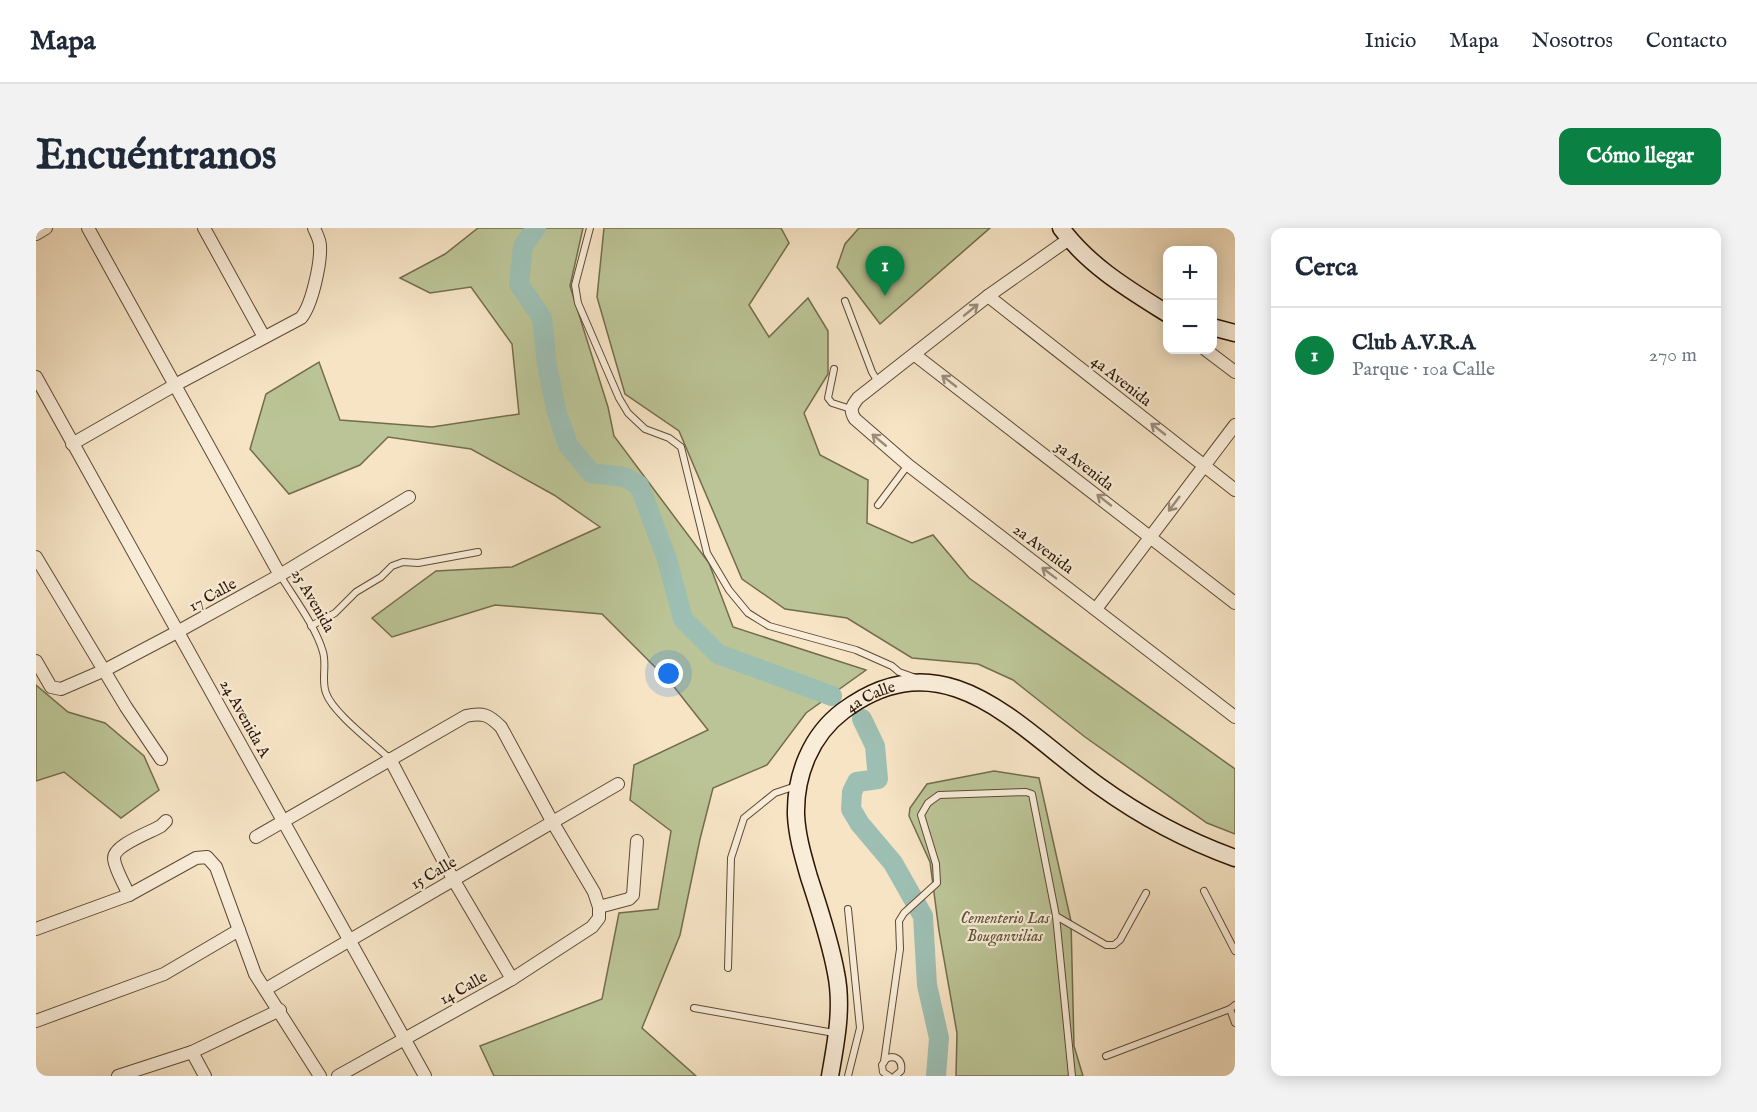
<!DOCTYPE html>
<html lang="es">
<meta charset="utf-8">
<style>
:root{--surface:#fff;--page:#f2f2f3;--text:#1f2937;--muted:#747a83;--line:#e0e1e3;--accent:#0b8043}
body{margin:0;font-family:"IM FELL English",serif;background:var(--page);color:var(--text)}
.controls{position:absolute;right:18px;top:18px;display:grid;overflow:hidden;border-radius:12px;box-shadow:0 3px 15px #0003}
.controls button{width:54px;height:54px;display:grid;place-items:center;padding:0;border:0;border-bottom:2px solid var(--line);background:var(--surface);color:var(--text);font:30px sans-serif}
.you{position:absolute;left:633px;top:446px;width:21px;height:21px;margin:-15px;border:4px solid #fff;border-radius:50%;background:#1a73e8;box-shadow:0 0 0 9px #1a73e833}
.badge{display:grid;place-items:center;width:39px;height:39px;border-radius:50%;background:var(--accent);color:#fff;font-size:20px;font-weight:700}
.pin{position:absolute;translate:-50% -50px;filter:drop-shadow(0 2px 3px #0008)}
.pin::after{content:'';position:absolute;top:32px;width:21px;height:18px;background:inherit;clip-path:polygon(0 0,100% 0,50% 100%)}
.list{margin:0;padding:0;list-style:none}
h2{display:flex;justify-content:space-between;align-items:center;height:78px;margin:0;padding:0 24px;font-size:26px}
h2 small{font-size:20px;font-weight:400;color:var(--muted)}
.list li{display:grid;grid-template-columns:39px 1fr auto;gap:18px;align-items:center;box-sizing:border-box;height:96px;padding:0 24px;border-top:2px solid var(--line)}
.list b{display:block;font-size:22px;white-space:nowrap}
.list p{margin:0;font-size:20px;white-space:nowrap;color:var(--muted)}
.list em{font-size:20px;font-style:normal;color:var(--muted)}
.map{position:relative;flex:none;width:1199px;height:848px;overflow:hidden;border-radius:12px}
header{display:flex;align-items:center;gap:36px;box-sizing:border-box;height:84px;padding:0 30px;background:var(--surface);border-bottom:2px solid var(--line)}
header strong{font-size:28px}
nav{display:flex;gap:33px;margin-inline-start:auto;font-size:21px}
.intro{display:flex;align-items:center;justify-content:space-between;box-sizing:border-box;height:144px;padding:0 36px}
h1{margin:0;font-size:42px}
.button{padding:15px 27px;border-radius:12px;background:var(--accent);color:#fff;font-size:21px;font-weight:700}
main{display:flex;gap:36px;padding:0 36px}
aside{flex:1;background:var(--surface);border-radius:12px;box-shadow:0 3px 15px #0003}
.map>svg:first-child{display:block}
.green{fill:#bbc496;stroke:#736c4c;stroke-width:1.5}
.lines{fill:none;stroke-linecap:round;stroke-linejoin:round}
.river{stroke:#9dbfb3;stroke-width:20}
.lane-casing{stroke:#5e4934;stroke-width:8}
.street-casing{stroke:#5e4934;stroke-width:14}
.secondary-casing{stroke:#2b1503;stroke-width:19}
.lane{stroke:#f9edd9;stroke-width:6}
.street{stroke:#f9edd9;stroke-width:12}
.secondary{stroke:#f9edd9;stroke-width:16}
.oneway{stroke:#9c8c79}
.labels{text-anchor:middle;stroke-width:4.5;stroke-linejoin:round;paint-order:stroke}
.street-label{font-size:16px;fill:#2b1503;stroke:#f9edd9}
.park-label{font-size:16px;font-style:italic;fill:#5d5236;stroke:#f9edd9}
</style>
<header>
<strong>Mapa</strong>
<nav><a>Inicio</a><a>Mapa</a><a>Nosotros</a><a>Contacto</a></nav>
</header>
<div class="intro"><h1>Encuéntranos</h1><a class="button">Cómo llegar</a></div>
<main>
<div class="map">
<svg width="1199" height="848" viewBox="0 0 1199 848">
<rect width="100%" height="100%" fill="#f6e4c5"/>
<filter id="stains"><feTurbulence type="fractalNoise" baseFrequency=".00333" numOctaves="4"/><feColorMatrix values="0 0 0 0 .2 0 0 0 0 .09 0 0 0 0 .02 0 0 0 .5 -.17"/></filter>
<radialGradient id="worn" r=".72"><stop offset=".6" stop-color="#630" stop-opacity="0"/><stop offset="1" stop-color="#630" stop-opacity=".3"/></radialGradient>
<!-- green -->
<g class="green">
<polygon points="442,0 547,0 534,58 572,179 578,208 673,335 697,399 830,442 770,485 731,537 677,560 664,611 644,707 606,800 660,848 458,848 444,818 566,771 583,685 622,681 635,603 594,572 598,537 672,502 635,455 566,386 459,377 356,409 336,390 400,343 476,339 564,299 518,267 435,221 352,209 324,237 253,266 214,221 230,166 283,134 304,192 396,199 483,186 476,116 435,59 394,65 364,50 409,26"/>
<polygon points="568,0 745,0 753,15 713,77 733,109 772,70 792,103 792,146 768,185 784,227 832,252 831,295 876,315 897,307 933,350 1199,541 1199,606 1171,595 1049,509 977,452 942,436 876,430 811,390 749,381 706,351 643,203 589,166 561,69"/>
<polygon points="823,0 954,0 844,96 801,39 809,16"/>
<polygon points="0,457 32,484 69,495 108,528 123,562 85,590 28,544 0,553"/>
<polygon points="958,543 1003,550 1035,693 1038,818 1047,848 920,848 921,805 903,703 894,634 873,588 874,580 891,556"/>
</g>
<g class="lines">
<!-- river -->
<g class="river">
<polyline points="500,0 487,18 483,56 506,90 511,137 521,185 532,217 555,245 588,249 603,257 631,331 647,391 682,426 796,468"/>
<polyline points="826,491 839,518 842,551 821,554 816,564 815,581 824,596 857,635 887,688 891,757 903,810 900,848"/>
</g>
<!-- lane casing -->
<g class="lane-casing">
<g id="lane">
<polyline points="554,0 539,57 542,75 583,170 592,185 609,201 633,210 645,219 671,325 693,362 712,385 733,398 820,422 856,438 863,444 880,450"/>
<polyline points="809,73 836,144 842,154"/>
<polyline points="798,141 792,170 796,175 815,181"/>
<polyline points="842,277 872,237"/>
<path d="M244 347C258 370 280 399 287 424 291 438 285 452 290 465 297 485 337 515 354 531"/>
<polyline points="275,398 299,385 320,364 345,349 356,338 367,334 382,335 442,324"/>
<polyline points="1168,663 1199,723"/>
<polyline points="1020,688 1070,717 1078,717 1084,712 1110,665"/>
<polyline points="692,740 695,630 708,590 739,565 760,558"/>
<polyline points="1199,777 1194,781 1199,795"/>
<polyline points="658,780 798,805"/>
<polyline points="1070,828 1194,781"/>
<polyline points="848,834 864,721 863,693 868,685 901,655 900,636 885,587 892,575 903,567 990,564 996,566 1020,688 1036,848"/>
<polyline points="812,848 824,800 812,681"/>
<path d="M853 848 847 844 846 837 850 831C859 826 867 832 865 843L859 848"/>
</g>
</g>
<!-- street casing -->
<g class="street-casing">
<g id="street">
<polyline points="52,0 244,347"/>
<polyline points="168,0 228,109"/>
<polyline points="0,6 10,0"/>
<path d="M1033 11 952 68 822 170C816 178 813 182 819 191L872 237 1199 489"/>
<polyline points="952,68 1199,262"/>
<polyline points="1170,122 1199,144"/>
<polyline points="879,127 1199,375"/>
<polyline points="0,149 389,848"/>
<path d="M36 216 139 157 265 90C276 77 285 35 284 18 284 12 280 5 278 0"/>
<polyline points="0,329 90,479 125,531"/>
<polyline points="1060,381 1199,197"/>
<polyline points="0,433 15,459 25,461 69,442 143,403 244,347 373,269"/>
<polyline points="354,531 417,651 476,751"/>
<path d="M220 609 430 488C447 484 453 487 465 499L517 595 558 664 563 679V690L556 699 476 751 302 848"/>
<path d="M93 667C89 658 78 639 78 630 78 617 115 604 125 598L130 593"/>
<polyline points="563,679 593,671 597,667 601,613"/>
<polyline points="0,701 93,667 160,630 171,629 180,639 219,746 284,848"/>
<polyline points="230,761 582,556"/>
<polyline points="0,793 128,746 203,702"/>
<polyline points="156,824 169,848"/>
<polyline points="82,848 156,824 244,782"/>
</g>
</g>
<!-- secondary casing -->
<g class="secondary-casing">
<g id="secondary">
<path d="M1025 0C1053 38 1092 61 1132 86"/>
<polyline points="1176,99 1199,105"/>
<path id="s1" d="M794 848C800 814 807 779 800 745 794 712 783 680 773 649 767 628 761 608 760 587 759 547 775 507 807 483 910 406 984 502 1063 558 1106 589 1149 612 1199 630"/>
</g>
</g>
<!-- lane -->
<use href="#lane" class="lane"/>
<!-- street -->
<use href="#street" class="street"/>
<!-- secondary -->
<use href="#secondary" class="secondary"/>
</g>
<!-- one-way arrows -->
<defs><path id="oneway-shaft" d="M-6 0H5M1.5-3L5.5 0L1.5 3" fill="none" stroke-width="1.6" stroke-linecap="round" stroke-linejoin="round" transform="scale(1.5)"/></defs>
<g class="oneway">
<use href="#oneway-shaft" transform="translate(935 82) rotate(-39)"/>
<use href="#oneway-shaft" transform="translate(913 153) rotate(-142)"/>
<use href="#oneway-shaft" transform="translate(1122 201) rotate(-142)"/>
<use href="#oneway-shaft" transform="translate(843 212) rotate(-140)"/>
<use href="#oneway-shaft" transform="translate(1068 272) rotate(-142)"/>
<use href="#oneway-shaft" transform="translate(1138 276) rotate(127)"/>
<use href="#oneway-shaft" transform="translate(1013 345) rotate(-143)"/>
</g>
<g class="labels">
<!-- street labels -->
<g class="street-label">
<text transform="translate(1086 152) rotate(38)" y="6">4a Avenida</text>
<text transform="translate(1049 237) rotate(38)" y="6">3a Avenida</text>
<text transform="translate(1008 320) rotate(37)" y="6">2a Avenida</text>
<text transform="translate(176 366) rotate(-29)" y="6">17 Calle</text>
<text transform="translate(278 372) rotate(60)" y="6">25 Avenida</text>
<text dy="6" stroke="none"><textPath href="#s1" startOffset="417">4a Calle</textPath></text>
<text transform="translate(210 490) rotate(61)" y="6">24 Avenida A</text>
<text transform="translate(397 644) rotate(-30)" y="6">15 Calle</text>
<text transform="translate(427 759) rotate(-29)" y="6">14 Calle</text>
</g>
<!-- park labels -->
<g class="park-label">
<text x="969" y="695">Cementerio Las<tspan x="969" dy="18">Bouganvilias</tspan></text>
</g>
</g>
<rect width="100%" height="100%" filter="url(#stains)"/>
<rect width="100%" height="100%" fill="url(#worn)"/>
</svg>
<div class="controls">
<button>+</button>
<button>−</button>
</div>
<div class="you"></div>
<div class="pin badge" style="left:849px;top:68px">1</div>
</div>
<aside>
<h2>Cerca<small></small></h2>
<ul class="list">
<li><span class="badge">1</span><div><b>Club A.V.R.A</b><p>Parque · 10a Calle</p></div><em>270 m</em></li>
</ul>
</aside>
</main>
